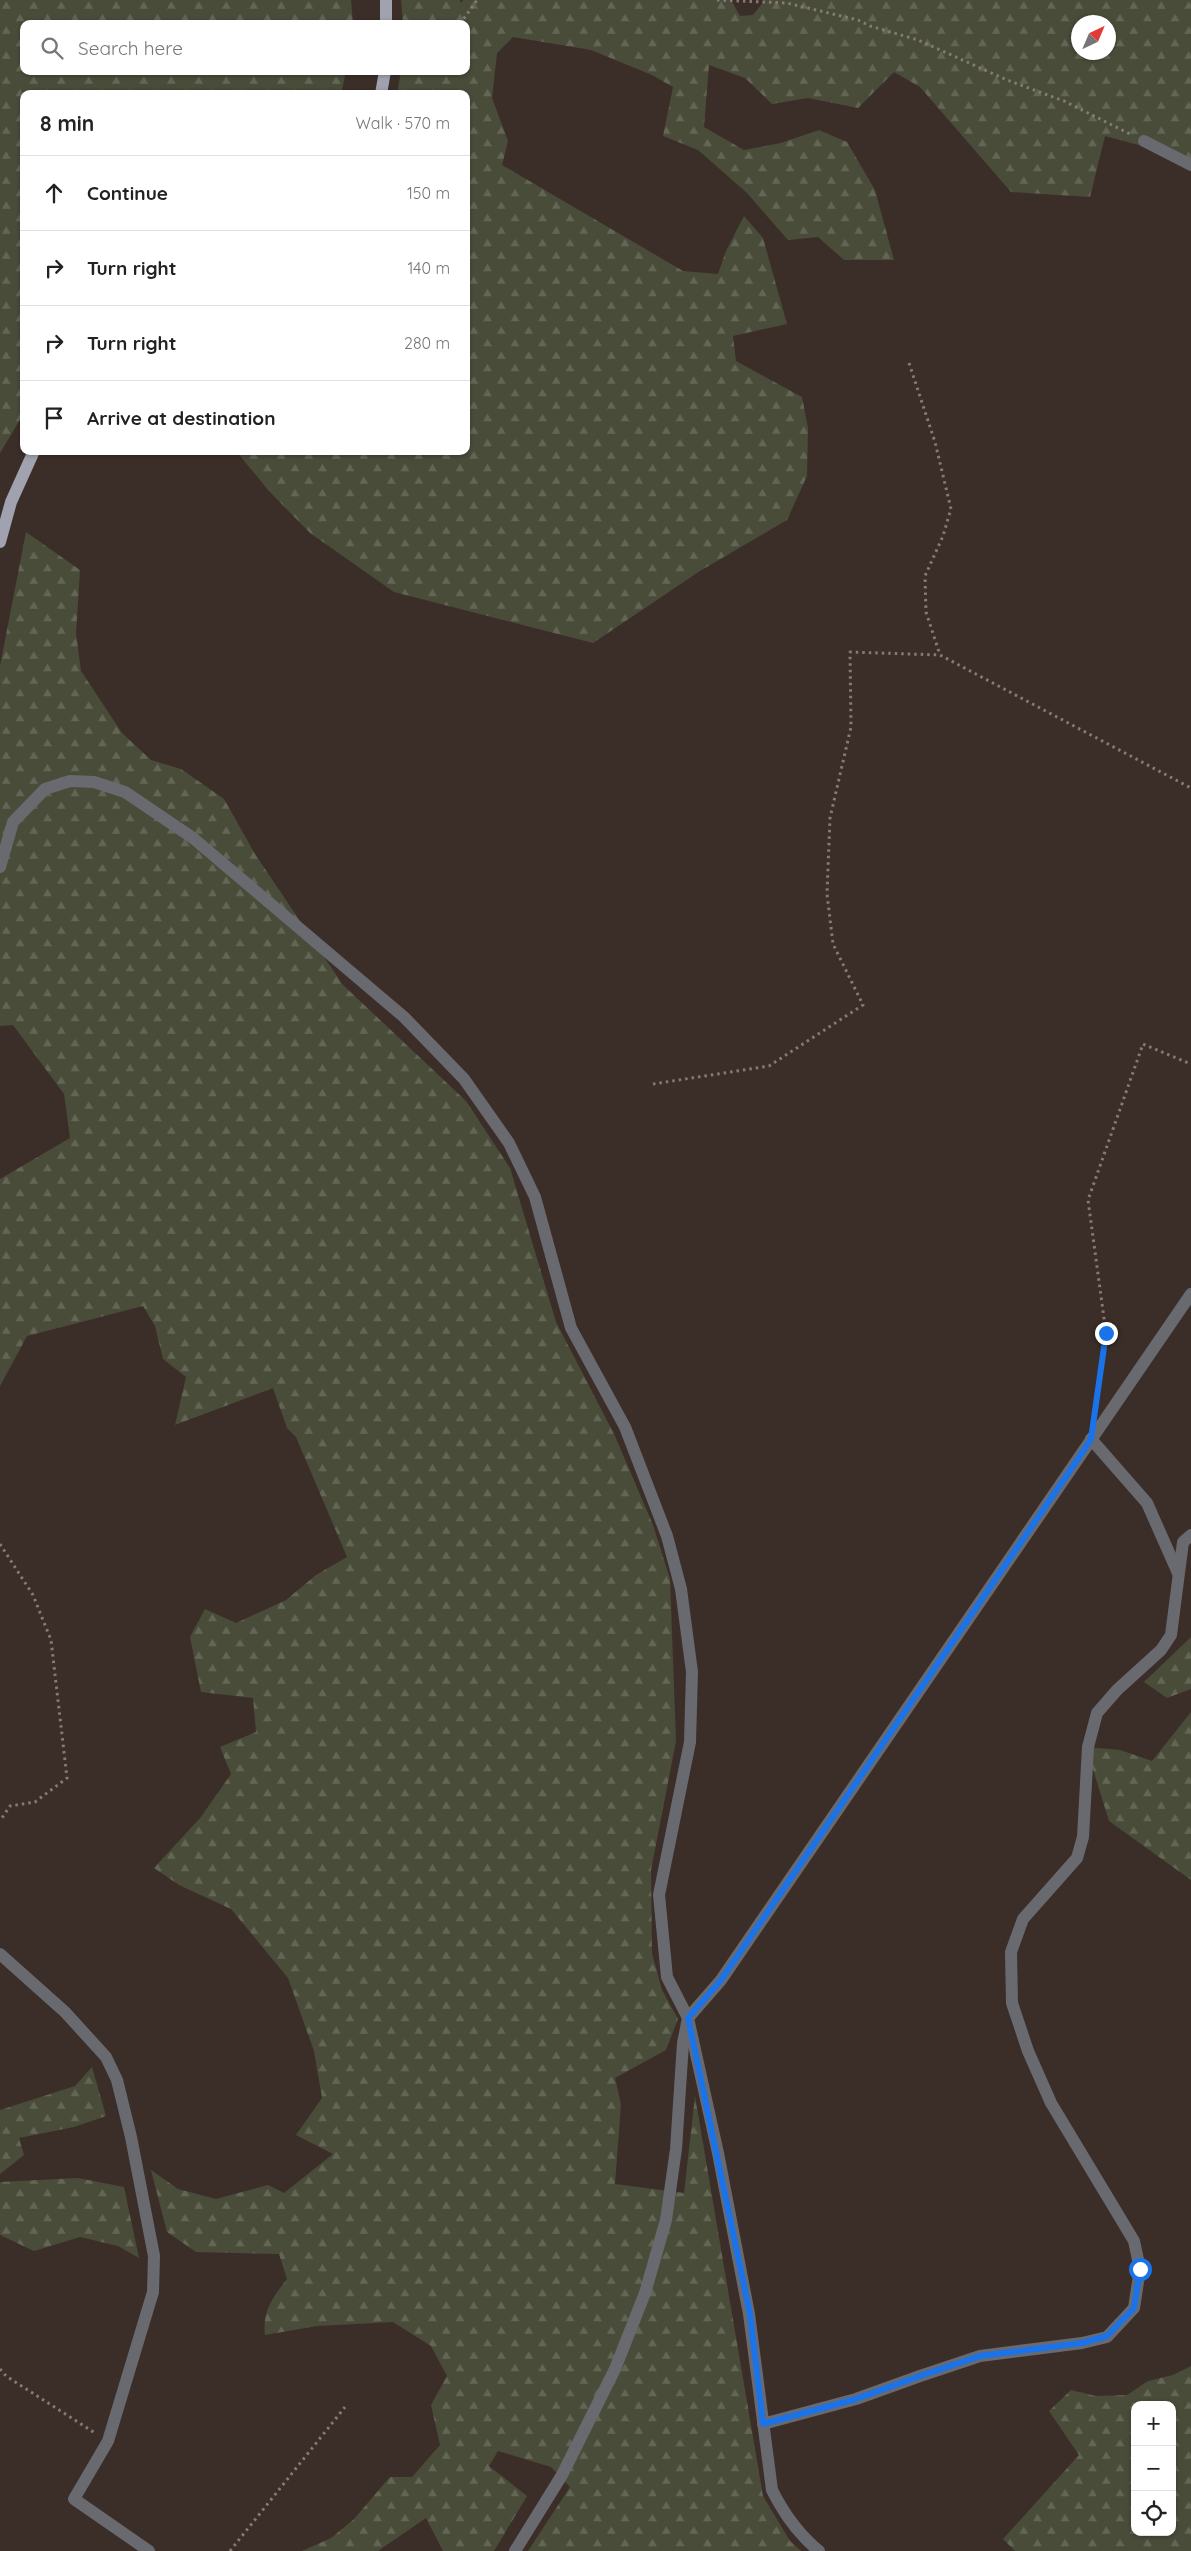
<!DOCTYPE html>
<meta charset="utf-8">
<style>
:root{--surface:#fff;--page:#f6f6f6;--text:#222;--muted:#767676;--line:#e0e0e0}
body{margin:0;font-family:Quicksand,sans-serif;background:var(--page);color:var(--text)}
.controls{position:absolute;right:15px;bottom:15px;display:grid;overflow:hidden;border-radius:10px;box-shadow:0 1px 4px #0004}
.controls button{width:45px;height:45px;display:grid;place-items:center;padding:0;border:0;border-bottom:1px solid var(--line);background:var(--surface);color:var(--text);font:25px sans-serif}
.compass{position:absolute;left:1071px;top:15px;width:45px;height:45px;border-radius:50%;background:var(--surface);box-shadow:0 1px 4px #0004;rotate:44deg}
.stop{position:absolute;width:15px;height:15px;margin:-11px;border:4px solid #1a73e8;border-radius:50%;background:#fff}
.stop.end{background:#1a73e8;border-color:#fff;box-shadow:0 1px 5px #0008}
.list{margin:0;padding:0;list-style:none}
h2{display:flex;justify-content:space-between;align-items:center;height:65px;margin:0;padding:0 20px;font-size:21px}
h2 small{font-size:16px;font-weight:400;color:var(--muted)}
.list li{display:grid;grid-template-columns:32px 1fr auto;gap:15px;align-items:center;box-sizing:border-box;height:75px;padding:0 20px;border-top:1px solid var(--line)}
.list b{display:block;font-size:19px;white-space:nowrap}
.list em{font-size:16px;font-style:normal;color:var(--muted)}
.icon{flex:none;width:28px;height:28px;fill:none;stroke:currentColor;stroke-width:2;stroke-linecap:round;stroke-linejoin:round}
.map{position:relative;flex:none;width:1191px;height:2551px;overflow:hidden}
.search{position:absolute;background:var(--surface);box-shadow:0 1px 4px #0004;left:20px;top:20px;width:450px;height:55px;display:flex;align-items:center;gap:12px;box-sizing:border-box;padding:0 18px;border-radius:10px;color:var(--muted);font-size:19px}
.panel{position:absolute;background:var(--surface);box-shadow:0 1px 4px #0004;left:20px;top:90px;width:450px;height:365px;border-radius:10px}
.map>svg:first-child{display:block}
.forest{fill:url(#forest-firs);fill-rule:evenodd}
.lines{fill:none;stroke-linecap:round;stroke-linejoin:round}
.path{stroke:#857a74;stroke-width:3;stroke-dasharray:2.5 4;stroke-linecap:butt}
.minor{stroke:#696a70;stroke-width:12}
.major{stroke:#a0a2af;stroke-width:12}
.route{stroke:#1a73e8;stroke-width:6}
</style>
<div class="map">
<svg width="1191" height="2551" viewBox="0 0 1191 2551">
<defs>
<pattern id="forest-firs" width="22" height="20" patternUnits="userSpaceOnUse" patternTransform="scale(1.25)"><rect width="22" height="20" fill="#494c39"/><path d="M5 1l3.5 6h-7zM16 11l3.5 6h-7z" fill="#646655"/></pattern>
</defs>
<rect width="100%" height="100%" fill="#3b2e28"/>
<!-- forest -->
<g class="forest">
<polygon points="0,0 351,0 353,24 24,24 24,71 346,71 341,94 24,94 24,413 0,453"/>
<path d="M401 0H460L461 3 463 0H731L740 16 753 15 765 0H1191V159L1105 136 1090 197 1011 192 920 87 894 72 858 108 808 98 772 104 745 78 709 65 704 127 744 150 781 143 819 130 847 142 875 190 894 260H844L818 237 788 240 747 193 698 150 663 136 673 87 652 75 591 50 513 37 497 53 492 98 508 141 502 165 683 271 718 274 726 251 744 216 763 238 787 324 733 336 736 361 802 397 808 428 807 476 787 520 700 571 593 643 394 592 310 533 269 491 236 451H466V94H397L401 71H466V24H403ZM1078 22H1108V52H1078Z"/>
<path d="M26 532 80 570 76 633 81 671 122 733 151 760 181 769 224 799 255 854 343 985 466 1101 510 1168 556 1322 615 1436 653 1525 670 1579 676 1741 651 1870 652 1953 662 1990 678 2019 666 2050 615 2078 621 2104 615 2184 684 2193 695 2096 763 2496 790 2541 801 2551H528L570 2487 551 2467 498 2451 489 2466 527 2496 494 2551H443L426 2518 378 2551H302L331 2538 354 2519 390 2477H412L440 2445 431 2405 447 2376 431 2346 393 2322 317 2326 265 2335C262 2311 273 2297 287 2279L279 2254 196 2252 167 2232 151 2170 178 2189 216 2199 268 2185 284 2193 333 2154 296 2135 322 2098 314 2051 288 1978 231 1909 179 1885 154 1868 201 1817 231 1774 220 1747 256 1732 253 1698 201 1692 190 1637 205 1609 236 1623 286 1600 316 1575 347 1557 296 1437 287 1428 273 1388 175 1425 186 1377 163 1359 155 1326 143 1306 27 1336 0 1386V1179L70 1138 64 1094 13 1025 0 1026V666Z"/>
<polygon points="1191,1637 1191,1689 1167,1698 1144,1682"/>
<polygon points="1191,1712 1191,1880 1109,1821 1086,1747 1120,1750 1152,1761"/>
<polygon points="92,2067 106,2116 74,2127 19,2138 24,2155 0,2174 0,2110 75,2086"/>
<polygon points="78,2178 124,2187 139,2258 118,2246 80,2237 34,2251 0,2235 0,2182"/>
<path d="M1191 2366V2551H1015L1003 2539 1079 2455 1049 2411 1071 2390 1096 2396 1127 2395 1148 2381 1173 2375ZM1135 2405H1172V2532H1135Z"/>
</g>
<g class="lines">
<!-- path -->
<g class="path">
<polyline points="717,0 787,3 858,20 870,26 918,40 1007,80 1064,101 1132,135"/>
<polyline points="460,24 477,0"/>
<polyline points="909,363 935,442 951,509 943,536 925,576 926,612 940,655"/>
<polyline points="653,1084 769,1066 863,1005 833,944 827,894 830,818 851,727 850,652 940,655 1191,788"/>
<polyline points="1096,1403 1106,1333 1088,1200 1143,1044 1191,1064"/>
<polyline points="0,1544 33,1595 51,1640 67,1778 35,1802 10,1806 0,1821"/>
<polyline points="0,2369 6,2376 95,2433"/>
<polyline points="230,2551 345,2407"/>
</g>
<!-- minor -->
<g class="minor">
<polyline points="1144,141 1191,165"/>
<path d="M0 867 13 822 45 789 70 781 94 782 125 792 193 838 404 1017 464 1079 509 1143 535 1197 571 1328 625 1427 667 1536 681 1589 692 1672 690 1742 659 1895 667 1977 688 2018 718 2153 749 2314 772 2490C784 2514 798 2534 819 2551"/>
<polyline points="1091,1439 1147,1503 1178,1573"/>
<polyline points="0,1954 65,2012 106,2057 117,2080 131,2137 154,2256 153,2292 108,2441 74,2499 149,2551"/>
<polyline points="763,2424 856,2399 920,2376 980,2356 1082,2343 1107,2337 1134,2308 1140,2269 1134,2241 1051,2103 1028,2051 1012,2003 1011,1952 1023,1919 1077,1858 1083,1837 1088,1747 1097,1713 1117,1690 1161,1650 1171,1635 1183,1542 1191,1535"/>
<polyline points="515,2551 562,2475 615,2369 645,2293 666,2220 676,2149 683,2043 688,2018 721,1980 1191,1294"/>
</g>
<!-- major -->
<g class="major">
<polyline points="386,0 386,24"/>
<polyline points="381,94 385,71"/>
<polyline points="0,542 11,502 34,451"/>
</g>
</g>
<g class="lines">
<!-- route -->
<polyline class="route" points="1106,1333 1091,1439 1082,1453 721,1980 688,2018 750,2314 763,2424 856,2399 920,2376 980,2356 1082,2343 1107,2336 1134,2308 1140,2269"/>
</g>
</svg>
<div class="controls">
<button>+</button>
<button>−</button>
<button><svg class="icon" aria-label="locate" viewBox="0 0 24 24"><circle cx="12" cy="12" r="6"/><path d="M12 2v4M12 18v4M2 12h4M18 12h4"/></svg></button>
</div>
<svg class="compass" viewBox="-18 -18 36 36"><path d="M0-13l5 13h-10z" fill="#e53935"/><path d="M0 13l5-13h-10z" fill="#767676"/></svg>
<div class="stop" style="left:1140px;top:2269px"></div>
<div class="stop end" style="left:1106px;top:1333px"></div>
<div class="search"><svg class="icon" aria-label="search" viewBox="0 0 24 24"><circle cx="10" cy="10" r="6"/><path d="M15 15l6 6"/></svg>Search here</div>
<section class="panel">
<h2>8 min<small>Walk · 570 m</small></h2>
<ul class="list">
<li><svg class="icon" aria-label="ahead" viewBox="0 0 24 24"><path d="M12 20V5M6 11l6-6 6 6"/></svg><div><b>Continue</b></div><em>150 m</em></li>
<li><svg class="icon" aria-label="right" viewBox="0 0 24 24"><path d="M7 20v-9h11M14 6l5 5-5 5"/></svg><div><b>Turn right</b></div><em>140 m</em></li>
<li><svg class="icon" aria-label="right" viewBox="0 0 24 24"><path d="M7 20v-9h11M14 6l5 5-5 5"/></svg><div><b>Turn right</b></div><em>280 m</em></li>
<li><svg class="icon" aria-label="arrive" viewBox="0 0 24 24"><path d="M6 21V4h12l-3 4 3 4H6"/></svg><div><b>Arrive at destination</b></div></li>
</ul>
</section>
</div>
